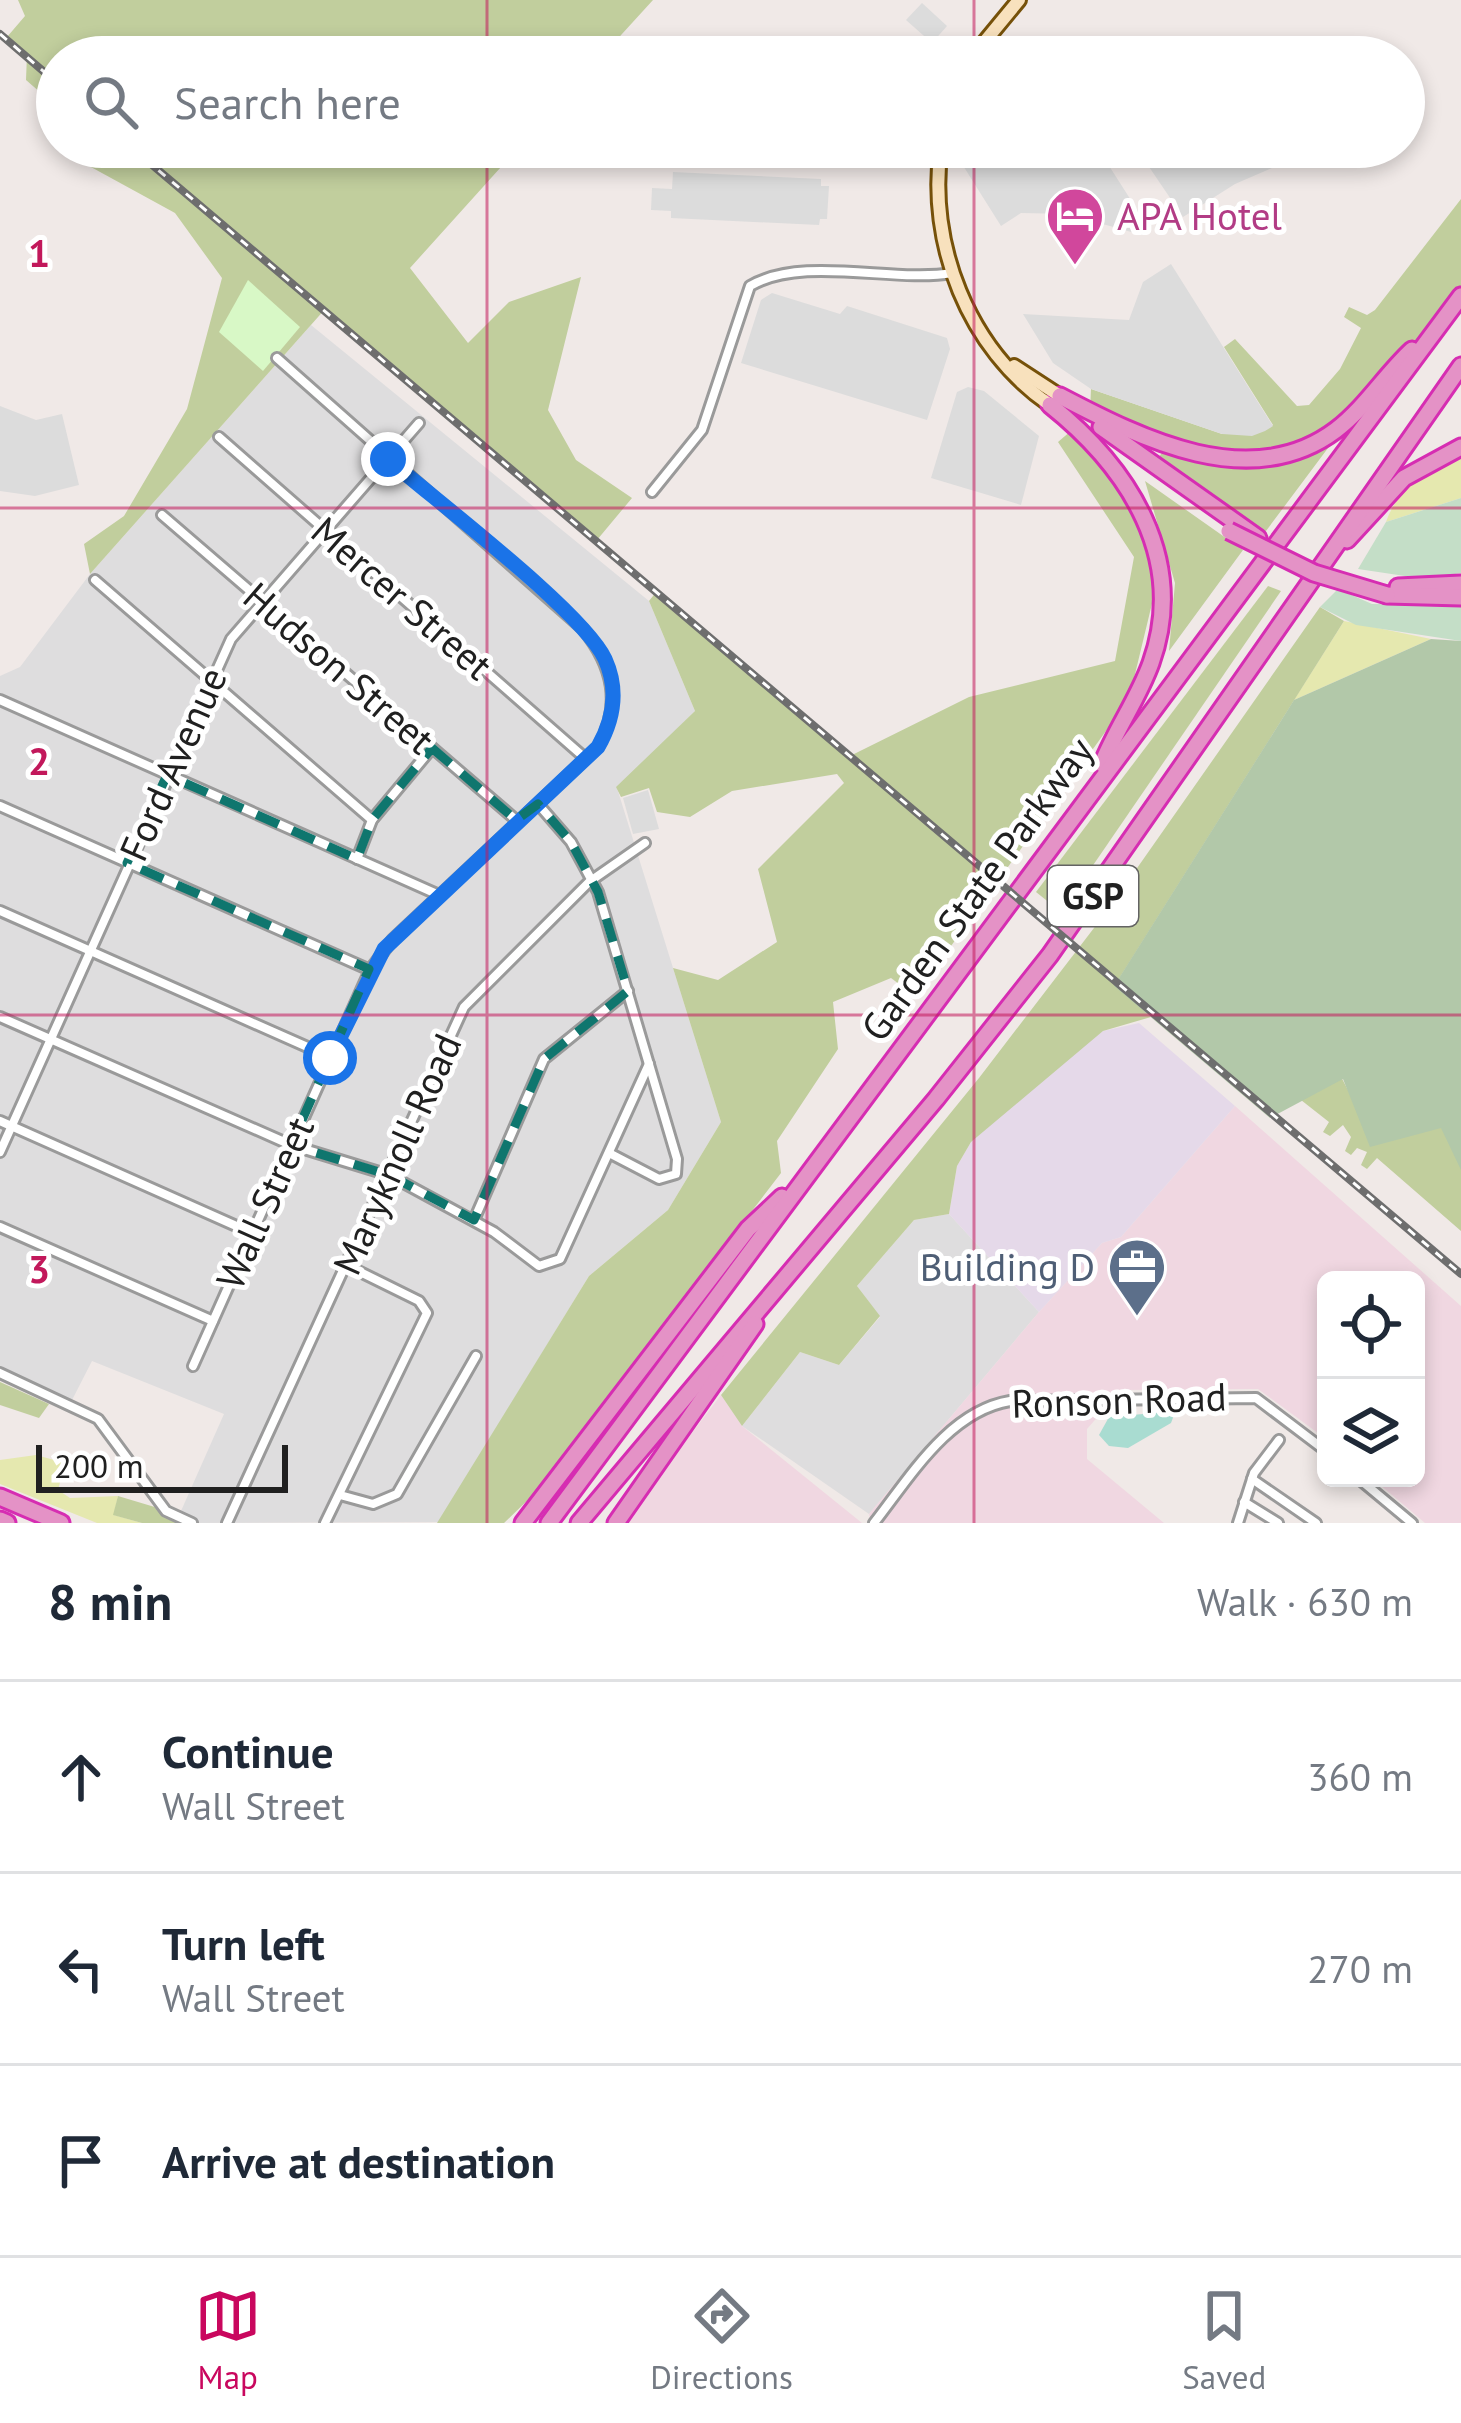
<!DOCTYPE html>
<meta charset="utf-8">
<style>
:root{--surface:#fff;--page:#f2f2f3;--text:#1f2937;--muted:#747a83;--line:#e0e1e3;--accent:#c9075e}
body{margin:0;font-family:"PT Sans",sans-serif;background:var(--page);color:var(--text)}
.controls{position:absolute;right:36px;bottom:36px;display:grid;overflow:hidden;border-radius:18px;box-shadow:0 6px 18px #0003}
.controls button{width:108px;height:108px;display:grid;place-items:center;padding:0;border:0;border-bottom:3px solid var(--line);background:var(--surface);color:var(--text);font:60px sans-serif}
.scale{position:absolute;left:36px;bottom:30px;width:252px;box-sizing:border-box;padding-left:12px;border:6px solid #202020;border-top:0;font-size:33px;line-height:42px;white-space:nowrap;color:#202020;-webkit-text-stroke:9px #fff;paint-order:stroke}
.stop{position:absolute;width:36px;height:36px;margin:-27px;border:9px solid #1a73e8;border-radius:50%;background:#fff}
.stop.end{background:#1a73e8;border-color:#fff;box-shadow:0 3px 12px #0008}
.list{margin:0;padding:0;list-style:none}
h2{display:flex;justify-content:space-between;align-items:center;height:156px;margin:0;padding:0 48px;font-size:51px}
h2 small{font-size:39px;font-weight:400;color:var(--muted)}
.list li{display:grid;grid-template-columns:78px 1fr auto;gap:36px;align-items:center;box-sizing:border-box;height:192px;padding:0 48px;border-top:3px solid var(--line)}
.list b{display:block;font-size:45px;white-space:nowrap}
.list p{margin:0;font-size:39px;white-space:nowrap;color:var(--muted)}
.list em{font-size:39px;font-style:normal;color:var(--muted)}
.icon{flex:none;width:66px;height:66px;fill:none;stroke:currentColor;stroke-width:2;stroke-linecap:round;stroke-linejoin:round}
.map{position:relative;flex:none;width:1461px;height:1523px;overflow:hidden}
.search{position:absolute;background:var(--surface);box-shadow:0 6px 18px #0003;left:36px;right:36px;top:36px;height:132px;display:flex;align-items:center;gap:30px;box-sizing:border-box;padding:0 42px;border-radius:66px;color:var(--muted);font-size:45px}
.sheet{height:732px;background:var(--surface)}
nav{display:flex;justify-content:space-around;align-items:center;box-sizing:border-box;height:168px;border-top:3px solid var(--line);background:var(--surface);font-size:33px;color:var(--muted)}
nav a{display:grid;justify-items:center;gap:6px}
nav .on{color:var(--accent)}
.map>svg:first-child{display:block}
.residential{fill:#deddde}
.commercial{fill:#f0d7e1}
.industrial{fill:#e5d9e9}
.grass{fill:#e5e8af}
.forest{fill:#c1ce9d}
.wetland{fill:#c4dec7}
.cemetery{fill:#b2c8a9}
.park{fill:#d8f8c6}
.parking{fill:#dcdcdc}
.water{fill:#a9dcd1}
.lines{fill:none;stroke-linecap:round;stroke-linejoin:round}
.street-casing{stroke:#9a9a9a;stroke-width:14}
.secondary-casing{stroke:#765109;stroke-width:18}
.highway-casing{stroke:#d62db2;stroke-width:21}
.street{stroke:#fff;stroke-width:8}
.secondary{stroke:#f8e1bd;stroke-width:12}
.highway{stroke:#e492c6;stroke-width:15}
.rail-casing{stroke:#6e6e6e;stroke-width:8}
.rail{stroke:#fff;stroke-width:3;stroke-dasharray:9;stroke-linecap:butt}
.highway-bridge-casing{stroke:#d62db2;stroke-width:21;stroke-linecap:butt}
.highway-bridge{stroke:#e492c6;stroke-width:15}
.route{stroke:#1a73e8;stroke-width:15}
.marked{fill:none;stroke:#0f766e;stroke-width:9;stroke-dasharray:24 15;stroke-linejoin:round}
.grid{fill:none;stroke:#c2185b;stroke-width:3;stroke-opacity:0.55}
.labels{text-anchor:middle;stroke-width:10;stroke-linejoin:round;paint-order:stroke}
.shield{fill:#fff;stroke:#636363;stroke-width:3}
.shield-label{font-size:36px;font-weight:bold;fill:#202020}
.hotel-label{font-size:39px;fill:#b23c85;stroke:#fff;text-anchor:start}
.street-label{font-size:39px;fill:#202020;stroke:#fff}
.service-label{font-size:39px;fill:#4e5e75;stroke:#fff;text-anchor:end}
.grid-label{font-size:39px;text-anchor:middle;font-weight:bold;fill:#c2185b;stroke:#fff;stroke-width:10;stroke-linejoin:round;paint-order:stroke}
</style>
<div class="map">
<svg width="1461" height="1523" viewBox="0 0 1461 1523">
<rect width="100%" height="100%" fill="#f0e9e7"/>
<!-- residential -->
<g class="residential">
<polygon points="311,325 649,601 695,711 617,788 721,1122 668,1210 589,1276 439,1522 182,1523 177,1520 224,1414 92,1361 70,1404 0,1373 0,676 20,667 90,574"/>
<polygon points="949,1214 1039,1312 869,1514 742,1426 800,1352 839,1365 880,1317 857,1286 914,1220"/>
</g>
<!-- commercial -->
<g class="commercial">
<polygon points="1235,1106 1461,1306 1461,1523 1425,1523 1372,1478 1416,1478 1416,1280 1326,1280 1326,1439 1258,1389 1121,1390 1087,1429 1087,1459 1164,1523 871,1523 869,1514 1039,1312 1102,1243 1121,1237"/>
<polygon points="721,1395 742,1426 862,1523 623,1523"/>
</g>
<!-- industrial -->
<polygon class="industrial" points="1139,1023 1235,1106 1121,1237 1102,1243 1039,1312 949,1214 957,1166 971,1142 1063,1060 1103,1031"/>
<!-- grass -->
<g class="grass">
<path d="M1461 453V498L1386 522C1397 489 1430 466 1461 453Z"/>
<polygon points="1344,621 1431,639 1294,700"/>
<polygon points="36,1455 65,1463 58,1490 70,1498 118,1496 114,1515 142,1523 97,1523 0,1484 0,1460"/>
</g>
<!-- forest -->
<g class="forest">
<polygon points="18,0 653,0 601,57 57,57 57,107 26,80 27,54 7,37 25,16"/>
<polygon points="73,147 519,147 410,268 468,343 509,302 581,277 548,410 576,460 632,498 597,540 326,308 90,574 84,544 124,516 187,409 222,278 175,213 69,155"/>
<polygon points="1461,199 1461,296 1439,326 1332,433 1334,440 1260,539 1153,465 1167,446 1090,412 1091,389 1222,434 1273,425 1224,347 1235,339 1297,406 1309,405 1340,369 1361,328 1344,317 1349,307 1367,315 1375,310"/>
<polygon points="1072,430 1132,505 1156,587 1129,699 915,996 891,978 833,1002 838,1049 777,1141 781,1173 536,1492 504,1523 437,1523 589,1276 668,1210 721,1122 673,968 718,980 777,942 758,869 844,783 837,774 732,791 690,817 657,812 649,788 621,797 616,787 695,711 649,601 657,591 852,755 969,697 1115,661 1134,557 1058,442"/>
<polygon points="1145,481 1243,550 1169,651 1175,583"/>
<polygon points="1268,586 1281,591 1061,912 1036,892"/>
<polygon points="1320,607 1344,621 1115,985 1151,1017 1103,1031 971,1142 957,1166 949,1214 914,1220 857,1286 880,1316 839,1365 800,1352 742,1426 721,1395 979,1078 1107,911"/>
<polygon points="1338,1071 1373,1138 1440,1118 1461,1160 1461,1231 1377,1158 1367,1169 1361,1165 1367,1152 1357,1148 1351,1155 1345,1151 1351,1137 1343,1125 1330,1136 1323,1132 1329,1122 1301,1100"/>
<polygon points="0,1382 49,1404 39,1418 0,1405"/>
<polygon points="118,1496 158,1508 182,1523 142,1523 113,1515"/>
</g>
<!-- wetland -->
<g class="wetland">
<polygon points="1461,498 1461,573 1425,579 1358,569 1386,522"/>
<polygon points="1338,589 1372,604 1461,605 1461,641 1356,625 1320,607"/>
</g>
<!-- cemetery -->
<polygon class="cemetery" points="1431,639 1461,641 1461,1170 1441,1128 1370,1147 1343,1079 1270,1118 1114,986 1294,700"/>
<!-- park -->
<polygon class="park" points="248,280 300,327 263,371 219,332"/>
<!-- parking -->
<g class="parking">
<polygon points="922,3 947,26 932,43 906,20"/>
<polygon points="971,147 1097,147 1150,230 1142,235 1067,214 1021,213 1001,226 962,164 967,160 962,152"/>
<polygon points="1162,147 1286,147 1288,161 1235,184 1183,217 1143,158"/>
<polygon points="673,172 821,179 821,186 829,186 827,219 820,219 819,225 671,218 671,211 651,210 652,188 672,189"/>
<polygon points="1171,264 1273,426 1265,431 1252,436 1222,434 1091,389 1053,363 1023,314 1129,320 1143,282"/>
<polygon points="772,293 840,314 847,306 947,338 950,349 927,420 741,363 761,300"/>
<polygon points="968,387 984,391 1039,436 1021,505 931,478 957,392"/>
<polygon points="0,406 36,420 62,414 79,485 35,496 0,491"/>
<polygon points="648,790 659,829 633,834 623,798"/>
</g>
<!-- water -->
<polygon class="water" points="1166,1412 1174,1415 1171,1423 1128,1448 1109,1446 1099,1435 1109,1417"/>
<g class="lines">
<!-- street casing -->
<g class="street-casing">
<g id="street">
<polyline points="219,437 585,758"/>
<path d="M652 492 702 430 750 286C803 255 893 283 952 273"/>
<polyline points="162,515 516,820"/>
<polyline points="95,580 372,820"/>
<polyline points="0,700 439,895"/>
<polyline points="538,804 571,842 598,892 677,1159 676,1174 659,1179 609,1153"/>
<polyline points="0,806 370,970"/>
<polyline points="357,859 372,820 432,748"/>
<polyline points="0,911 330,1057"/>
<polyline points="0,1017 291,1145 389,1175 494,1232 539,1266 560,1259 649,1064"/>
<polyline points="0,1121 252,1233"/>
<polyline points="0,1152 231,639 419,423"/>
<polyline points="474,1220 544,1059 628,991"/>
<polyline points="0,1227 213,1321"/>
<path d="M193 1366 370 970 393 939 598 747C622 705 613 666 583 629L277 358"/>
<polyline points="0,1373 98,1419 166,1511 192,1523"/>
<polyline points="1358,1478 1412,1523"/>
<polyline points="1252,1479 1316,1523"/>
<polyline points="340,1495 373,1504 397,1494 476,1356"/>
<polyline points="1244,1502 1278,1523"/>
<polyline points="227,1523 464,1007 589,882 645,843"/>
<polyline points="325,1523 427,1313 419,1301 348,1266"/>
<path d="M874 1523C910 1477 949 1411 1010 1401L1256 1398 1326 1451"/>
<polyline points="1238,1523 1254,1473 1279,1440"/>
</g>
</g>
<!-- secondary casing -->
<g class="secondary-casing">
<g id="secondary">
<polyline points="972,57 1019,0"/>
<path d="M941 147C927 243 968 349 1050 405"/>
<polyline points="1014,366 1060,396"/>
</g>
</g>
<!-- highway casing -->
<g class="highway-casing">
<g id="highway">
<path d="M1060 396C1142 439 1251 494 1336 430 1366 407 1385 375 1412 350"/>
<path d="M1050 405C1129 468 1188 559 1151 663 1138 699 1116 729 1102 764"/>
<polyline points="1101,427 1258,538"/>
<polyline points="1347,540 1404,478 1461,447"/>
<polyline points="1398,587 1461,584"/>
<polyline points="1387,595 1461,597"/>
<polyline points="0,1497 61,1523"/>
<polyline points="0,1520 7,1523"/>
<polyline points="523,1523 748,1229 782,1197"/>
<polyline points="549,1523 1461,296"/>
<polyline points="579,1523 936,1099 1050,955 1461,366"/>
<polyline points="616,1523 755,1324"/>
</g>
</g>
<!-- street -->
<use href="#street" class="street"/>
<!-- secondary -->
<use href="#secondary" class="secondary"/>
<!-- highway -->
<use href="#highway" class="highway"/>
<!-- rail casing -->
<g class="rail-casing">
<g id="rail">
<polyline points="0,34 57,83"/>
<polyline points="131,147 1461,1274"/>
</g>
</g>
<!-- rail -->
<use href="#rail" class="rail"/>
<!-- highway-bridge casing -->
<g class="highway-bridge-casing">
<polyline id="highway-bridge" points="1229,531 1314,573 1387,595"/>
</g>
<!-- highway-bridge -->
<use href="#highway-bridge" class="highway-bridge"/>
</g>
<g class="lines">
<!-- route -->
<path class="route" d="M330 1058 384 949 598 747C614 719 619 690 605 659 583 612 435 500 388 459"/>
</g>
<!-- marked area -->
<path class="marked" d="M432 748 516 820 538 804 571 842 598 892 628 991 544 1059 474 1220 389 1175 291 1145 369 969 127 863 167 775 357 859 372 820Z"/>
<!-- grid -->
<path class="grid" d="M487 0V57M974 0V57M487 147V1523M974 147V1523M0 508H1461M0 1015H1461"/>
<!-- icons -->
<defs>
<g id="hotel-pin" transform="scale(3)"><path d="M0 17L-7.5 6A9.5 9.5 0 1 1 7.5 6Z" fill="#d1479c" stroke="#fff"/><path d="M-6-4.5h1.5V1H6V5H4.5V3h-9V5H-6ZM-4 0a1.8 1.8 0 1 1 3.6 0ZM.5 0V-2.5h3Q6-2.5 6 0Z" fill="#fff"/></g>
<g id="office-pin" transform="scale(3)"><path d="M0 17L-7.5 6A9.5 9.5 0 1 1 7.5 6Z" fill="#5c6f8a" stroke="#fff"/><path d="M-6-3h4V-5.5h4V-3h4V5H-6ZM-1-4.5V-3h2v-1.5ZM-6 0V1H6V0Z" fill="#fff"/></g>
</defs>
<g fill-rule="evenodd">
<use href="#hotel-pin" x="1075" y="216"/>
<use href="#office-pin" x="1137" y="1267"/>
</g>
<g class="labels">
<!-- shield labels -->
<rect class="shield" x="1048" y="866" width="90" height="60" rx="9"/>
<g class="shield-label">
<text x="1093" y="909">GSP</text>
</g>
<!-- hotel labels -->
<g class="hotel-label">
<text x="1117" y="230">APA Hotel</text>
</g>
<!-- street labels -->
<g class="street-label">
<text transform="translate(402 598) rotate(41)" y="14">Mercer Street</text>
<text transform="translate(339 668) rotate(41)" y="14">Hudson Street</text>
<text transform="translate(173 764) rotate(-66)" y="14">Ford Avenue</text>
<text transform="translate(977 889) rotate(-54)" y="14">Garden State Parkway</text>
<text transform="translate(397 1154) rotate(-66)" y="14">Maryknoll Road</text>
<text transform="translate(265 1203) rotate(-66)" y="14">Wall Street</text>
<text transform="translate(1119 1400) rotate(-2)" y="14">Ronson Road</text>
</g>
<!-- service labels -->
<g class="service-label">
<text x="1095" y="1281">Building D</text>
</g>
</g>
<g class="grid-label">
<text x="39" y="267">1</text>
<text x="39" y="775">2</text>
<text x="39" y="1283">3</text>
</g>
</svg>
<div class="controls">
<button><svg class="icon" aria-label="locate" viewBox="0 0 24 24"><circle cx="12" cy="12" r="6"/><path d="M12 2v4M12 18v4M2 12h4M18 12h4"/></svg></button>
<button><svg class="icon" aria-label="layers" viewBox="0 0 24 24"><path d="M12 4l9 5-9 5-9-5zM3 14l9 5 9-5"/></svg></button>
</div>
<div class="scale">200 m</div>
<div class="stop" style="left:330px;top:1058px"></div>
<div class="stop end" style="left:388px;top:459px"></div>
<div class="search"><svg class="icon" aria-label="search" viewBox="0 0 24 24"><circle cx="10" cy="10" r="6"/><path d="M15 15l6 6"/></svg>Search here</div>
</div>
<section class="sheet">
<h2>8 min<small>Walk · 630 m</small></h2>
<ul class="list">
<li><svg class="icon" aria-label="ahead" viewBox="0 0 24 24"><path d="M12 20V5M6 11l6-6 6 6"/></svg><div><b>Continue</b><p>Wall Street</p></div><em>360 m</em></li>
<li><svg class="icon" aria-label="left" viewBox="0 0 24 24"><path d="M17 20v-9H6M10 6l-5 5 5 5"/></svg><div><b>Turn left</b><p>Wall Street</p></div><em>270 m</em></li>
<li><svg class="icon" aria-label="arrive" viewBox="0 0 24 24"><path d="M6 21V4h12l-3 4 3 4H6"/></svg><div><b>Arrive at destination</b></div></li>
</ul>
</section>
<nav>
<a class="on"><svg class="icon" aria-label="map" viewBox="0 0 24 24"><path d="M3 6l6-2 6 2 6-2v14l-6 2-6-2-6 2zM9 4v14M15 6v14"/></svg>Map</a>
<a><svg class="icon" aria-label="directions" viewBox="0 0 24 24"><path d="M12 3l9 9-9 9-9-9zM9 14v-3h6M13 9l2 2-2 2"/></svg>Directions</a>
<a><svg class="icon" aria-label="saved" viewBox="0 0 24 24"><path d="M7 4h10v16l-5-4-5 4z"/></svg>Saved</a>
</nav>
